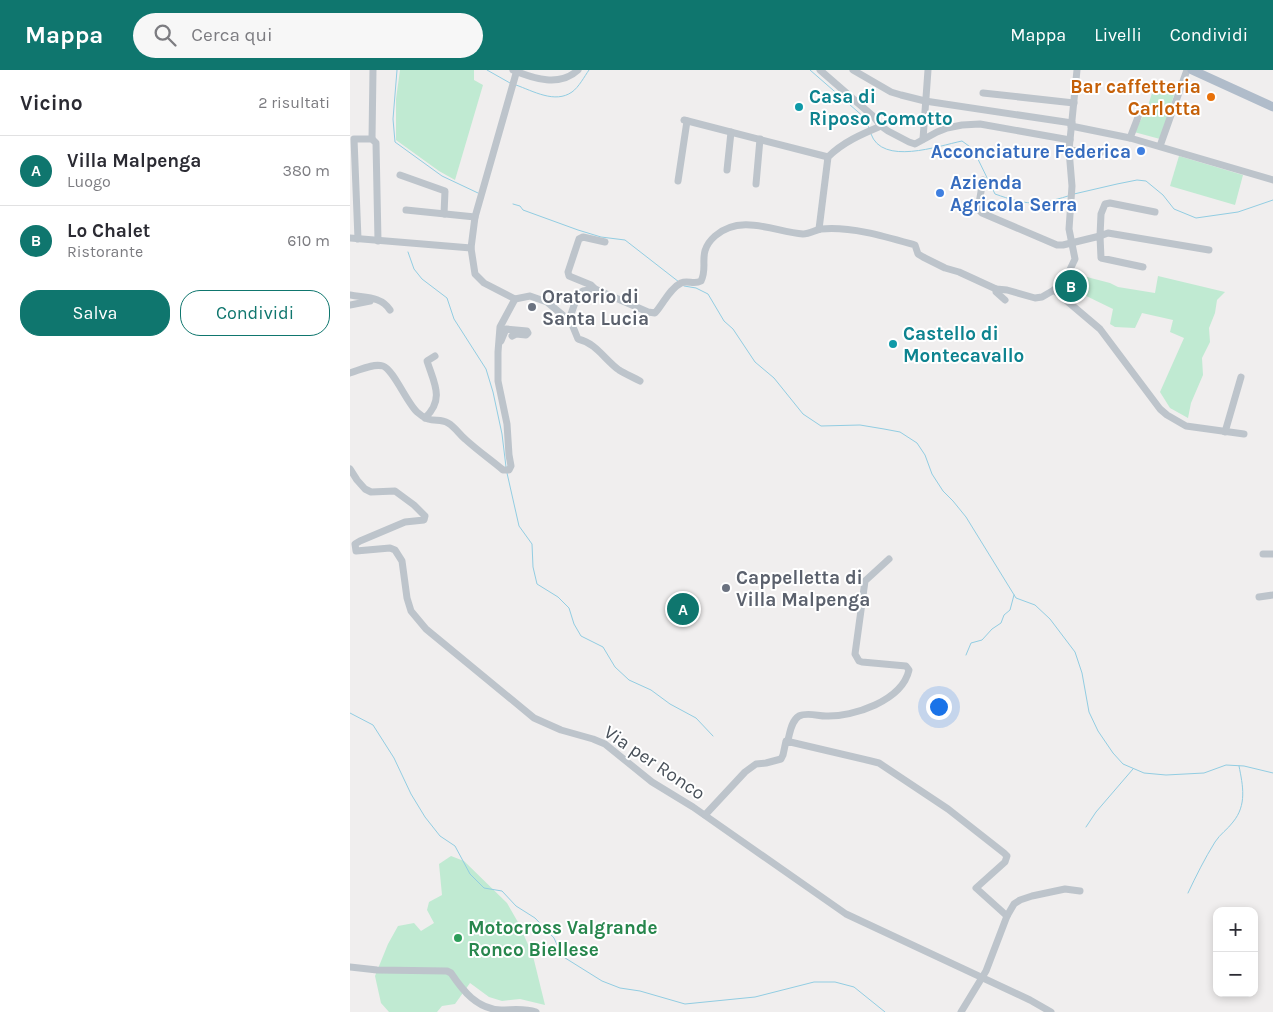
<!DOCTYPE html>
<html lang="it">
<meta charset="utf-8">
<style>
:root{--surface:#fff;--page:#f7f7f7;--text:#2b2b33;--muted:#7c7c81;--line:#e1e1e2;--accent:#0f766e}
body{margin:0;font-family:Karla,sans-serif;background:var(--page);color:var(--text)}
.controls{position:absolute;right:15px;bottom:15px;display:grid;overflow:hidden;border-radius:10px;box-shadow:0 2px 8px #0003}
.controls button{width:45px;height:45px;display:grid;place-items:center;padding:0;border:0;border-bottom:1px solid var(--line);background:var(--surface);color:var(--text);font:25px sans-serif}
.you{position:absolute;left:588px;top:636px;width:18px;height:18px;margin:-12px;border:4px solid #fff;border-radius:50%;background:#1a73e8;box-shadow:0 0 0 8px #1a73e833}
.badge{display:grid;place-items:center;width:32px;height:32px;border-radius:50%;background:var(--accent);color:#fff;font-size:16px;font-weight:700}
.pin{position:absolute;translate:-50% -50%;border:2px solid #fff;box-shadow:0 1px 5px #0006}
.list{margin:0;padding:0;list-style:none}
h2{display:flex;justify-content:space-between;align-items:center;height:65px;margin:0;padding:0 20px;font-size:21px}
h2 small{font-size:16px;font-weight:400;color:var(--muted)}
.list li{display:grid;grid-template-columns:32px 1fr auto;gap:15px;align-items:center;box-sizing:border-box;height:70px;padding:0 20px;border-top:1px solid var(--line)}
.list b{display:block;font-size:19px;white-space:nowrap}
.list p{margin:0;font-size:16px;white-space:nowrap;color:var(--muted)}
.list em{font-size:16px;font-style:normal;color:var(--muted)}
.actions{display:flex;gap:10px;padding:15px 20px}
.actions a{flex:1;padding:11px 0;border:1px solid var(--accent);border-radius:20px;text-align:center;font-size:18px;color:var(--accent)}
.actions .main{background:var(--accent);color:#fff}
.icon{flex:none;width:28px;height:28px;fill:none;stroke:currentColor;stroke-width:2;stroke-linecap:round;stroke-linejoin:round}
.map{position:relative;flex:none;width:923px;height:942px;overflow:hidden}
header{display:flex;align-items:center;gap:30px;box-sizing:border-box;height:70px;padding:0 25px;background:var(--accent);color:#fff}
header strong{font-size:24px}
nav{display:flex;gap:28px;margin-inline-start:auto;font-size:18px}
.search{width:350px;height:45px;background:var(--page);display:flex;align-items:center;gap:12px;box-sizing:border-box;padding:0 18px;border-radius:28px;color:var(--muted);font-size:19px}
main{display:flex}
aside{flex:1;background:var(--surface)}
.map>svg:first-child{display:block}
.green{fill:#c0ead2}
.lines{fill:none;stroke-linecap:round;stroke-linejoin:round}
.stream{stroke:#92cde2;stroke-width:1}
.minor{stroke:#bdc4cb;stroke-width:7}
.major{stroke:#b0bcca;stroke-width:9}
.food-dot{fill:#e8710a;stroke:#fff;stroke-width:2}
.culture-dot{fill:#0f9aa8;stroke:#fff;stroke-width:2}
.shop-dot{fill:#3f7fe0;stroke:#fff;stroke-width:2}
.worship-dot{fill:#6b7280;stroke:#fff;stroke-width:2}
.leisure-dot{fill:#2e9e5b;stroke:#fff;stroke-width:2}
.labels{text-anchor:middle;stroke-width:4;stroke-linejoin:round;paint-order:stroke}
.food-label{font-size:19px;font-weight:bold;fill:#c56008;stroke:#fff;text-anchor:end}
.culture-label{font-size:19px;font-weight:bold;fill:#0d838f;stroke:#fff;text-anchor:start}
.shop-label{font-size:19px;font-weight:bold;fill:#366cbe;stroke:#fff;text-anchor:end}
.worship-label{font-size:19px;font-weight:bold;fill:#5b616d;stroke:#fff;text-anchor:start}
.street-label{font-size:19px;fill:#485059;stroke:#fff}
.leisure-label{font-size:19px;font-weight:bold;fill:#27864d;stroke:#fff;text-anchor:start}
</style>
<header>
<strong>Mappa</strong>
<div class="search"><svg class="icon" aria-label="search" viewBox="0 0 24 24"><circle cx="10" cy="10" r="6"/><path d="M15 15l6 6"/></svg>Cerca qui</div>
<nav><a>Mappa</a><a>Livelli</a><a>Condividi</a></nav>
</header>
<main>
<aside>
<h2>Vicino<small>2 risultati</small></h2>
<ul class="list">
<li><span class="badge">A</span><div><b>Villa Malpenga</b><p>Luogo</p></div><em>380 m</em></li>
<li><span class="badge">B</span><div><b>Lo Chalet</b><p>Ristorante</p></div><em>610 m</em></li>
</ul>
<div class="actions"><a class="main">Salva</a><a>Condividi</a></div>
</aside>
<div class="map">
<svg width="923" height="942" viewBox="0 0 923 942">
<rect width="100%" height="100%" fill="#f0eeee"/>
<!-- green -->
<g class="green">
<polygon points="50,0 124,0 124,10 133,15 105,110 89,101 46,70 46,29"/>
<polygon points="808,19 824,25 810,69 784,62 797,39 802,23"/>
<polygon points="829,86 893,105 885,135 820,116"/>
<polygon points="733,206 760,213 768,217 805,223 808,206 875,222 867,230 865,243 859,258 860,272 852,288 853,305 841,333 838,348 820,338 810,322 834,268 820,262 823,250 792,243 785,258 765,257 760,254 763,239 726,221"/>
<polygon points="101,786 114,791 157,833 169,854 183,886 195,935 170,929 152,931 139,927 120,913 105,934 92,936 87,942 39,942 31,933 25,906 38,874 48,856 64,853 71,861 84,853 77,840 79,832 92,825 89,794"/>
</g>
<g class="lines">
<!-- stream -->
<g class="stream">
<polyline points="47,0 43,49 45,72 92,106 128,123"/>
<polyline points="137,0 160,13"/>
<polyline points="460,0 515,48 519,58"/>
<path d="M166 15C183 21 205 34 222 22 229 17 234 7 239 0"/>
<path d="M521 64C532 96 588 76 612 71L623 79 645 124C676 135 686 136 718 126"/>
<polyline points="724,124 767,114 787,110 796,111 813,125 824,139 846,148 888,142 923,130"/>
<polyline points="163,134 170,136 173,140 228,160 251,167 275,170 329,212"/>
<polyline points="58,182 64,199 72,209 97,228 104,249 136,299 143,322 152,364 156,397"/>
<polyline points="334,216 346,218 358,224 374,251 383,259 405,292 424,308 453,344 471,356 510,355 534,359 550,362 567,373 575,385 582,404 593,421 603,431 616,447 666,528 685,535 700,549 725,582 732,603 739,642 748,661 763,683 773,694 794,703 816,705 854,703 876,695 894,696 923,703"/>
<polyline points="157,403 169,456 182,474 183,497 187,514 208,527 219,538 224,554 231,566 253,577 265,597 279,610 301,620 320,634 346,648 363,666"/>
<polyline points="616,585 621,573 632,570 642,559 651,553 654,545 660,540 664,525"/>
<polyline points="0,643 23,655 44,688 61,724 75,747 90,766 105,776 120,804 134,818 152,821 166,836 185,848 204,868 212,886 252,911 270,918 290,921 335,934 405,927 464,912 485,912 504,917 535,942"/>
<polyline points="736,757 746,742 783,699"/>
<path d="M838 823C846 806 855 788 865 772 870 764 878 759 883 752 897 735 893 716 889 696"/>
</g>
<!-- minor -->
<g class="minor">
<path d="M163 0C184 9 210 17 228 0"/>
<path d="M167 0 125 147 121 178 125 204 134 213 165 229 180 226 197 232 221 252 228 269C246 273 255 290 269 300 275 304 283 307 290 311"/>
<polyline points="470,0 524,47 531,56 538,61 559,72 565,74 587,62 597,58 612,55 630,54 720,70"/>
<polyline points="503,0 541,22 551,25 575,31 722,53"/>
<polyline points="633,23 724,33"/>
<polyline points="334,50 478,87"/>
<polyline points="721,56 780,68 923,110"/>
<polyline points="780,68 790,42"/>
<polyline points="22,69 23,0"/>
<polyline points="573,69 578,0"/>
<polyline points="810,76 837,0"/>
<polyline points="719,80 750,83 755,79"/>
<polyline points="377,100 381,62"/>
<polyline points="50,105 95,121 94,144"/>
<polyline points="633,110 628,139 632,143 707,175 713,175 750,166 751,188 793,197"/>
<polyline points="328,111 337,51"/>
<polyline points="406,114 410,69"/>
<polyline points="56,140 125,147"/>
<polyline points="805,142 760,133 755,134 751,144 750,166 758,163 859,180"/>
<path d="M469 159 478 87C493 72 512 64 531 56"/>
<polyline points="0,168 121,178"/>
<polyline points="8,169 4,69 22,69 26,73 28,171"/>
<polyline points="245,219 241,215 219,206 218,202 229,169 233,167 255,172"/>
<polyline points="646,219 646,222 655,230"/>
<polyline points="704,220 750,259 810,339 817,345 836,356 894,364"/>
<path d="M0 225C15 228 31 226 40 240"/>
<polyline points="0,235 20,231"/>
<path d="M219 250 228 224 233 221 245 219 298 242 305 243C314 233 319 219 331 213 338 210 344 215 351 211 359 196 346 183 365 166 391 143 425 162 453 164 460 164 465 160 471 159 501 156 537 167 565 175L568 184 573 187 595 198 609 202 646 219 657 220 685 228 692 227 704 220 715 210 725 189 719 159 722 116 719 80 727 0"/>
<polyline points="151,271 156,259 177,261 178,263 176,265 166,264 162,266"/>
<path d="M0 303C10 300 23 293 33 296 43 299 57 333 67 342 81 355 88 347 98 353 105 357 109 364 115 369 127 380 141 390 153 400H159L161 396 159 385 157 354 148 311V282L150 257 165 229"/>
<path d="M75 348C95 329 84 313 77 291L85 286"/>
<polyline points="875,362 891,307"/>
<polyline points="0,399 7,410 15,419 21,422 45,421 64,435 75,446 74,450 55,452 10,471 5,474 6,481 40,478 45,480 52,491 57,528 61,541 76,559 184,648 211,660 243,669 255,674 302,712 343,737 496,844 680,930 701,942"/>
<polyline points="913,484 923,484"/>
<polyline points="909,527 923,525"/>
<path d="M438 670C440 663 441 651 449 646 457 642 468 646 476 646 503 647 552 631 559 600L556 596 512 592 509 591 505 584 515 511 539 489"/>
<polyline points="355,745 395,702 406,694 416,693 431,689 433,685 436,671 521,691 529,693 598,739 654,783 657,786 655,792 626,818 657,846"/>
<path d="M0 897 27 900 97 901 101 903C113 921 127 939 151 940 163 940 174 938 186 942"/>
<polyline points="611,942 636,901 657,846 664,834 670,830 682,826 715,819 730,821"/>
</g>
<!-- major -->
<polyline class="major" points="842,0 923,37"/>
</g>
<!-- markers -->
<circle class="food-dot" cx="861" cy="27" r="5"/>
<g class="culture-dot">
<circle cx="449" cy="37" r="5"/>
<circle cx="543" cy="274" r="5"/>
</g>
<g class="shop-dot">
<circle cx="791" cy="81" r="5"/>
<circle cx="590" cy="123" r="5"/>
</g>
<g class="worship-dot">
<circle cx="182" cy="237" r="5"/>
<circle cx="376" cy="518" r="5"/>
</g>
<circle class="leisure-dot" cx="108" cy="868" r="5"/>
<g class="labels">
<!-- food labels -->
<g class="food-label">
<text x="851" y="23">Bar caffetteria<tspan x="851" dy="22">Carlotta</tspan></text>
</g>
<!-- culture labels -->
<g class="culture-label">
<text x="459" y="33">Casa di<tspan x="459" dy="22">Riposo Comotto</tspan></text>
<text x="553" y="270">Castello di<tspan x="553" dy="22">Montecavallo</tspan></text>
</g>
<!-- shop labels -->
<g class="shop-label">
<text x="781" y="88">Acconciature Federica</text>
<text x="600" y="119" text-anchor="start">Azienda<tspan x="600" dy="22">Agricola Serra</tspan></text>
</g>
<!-- worship labels -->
<g class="worship-label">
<text x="192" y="233">Oratorio di<tspan x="192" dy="22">Santa Lucia</tspan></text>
<text x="386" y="514">Cappelletta di<tspan x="386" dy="22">Villa Malpenga</tspan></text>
</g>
<!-- street labels -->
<g class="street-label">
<text transform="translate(305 692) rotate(34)" y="7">Via per Ronco</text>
</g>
<!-- leisure labels -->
<g class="leisure-label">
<text x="118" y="864">Motocross Valgrande<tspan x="118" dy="22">Ronco Biellese</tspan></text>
</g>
</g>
</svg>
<div class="controls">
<button>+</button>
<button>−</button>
</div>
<div class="you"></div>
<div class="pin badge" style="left:333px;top:539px">A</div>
<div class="pin badge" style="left:721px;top:216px">B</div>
</div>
</main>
